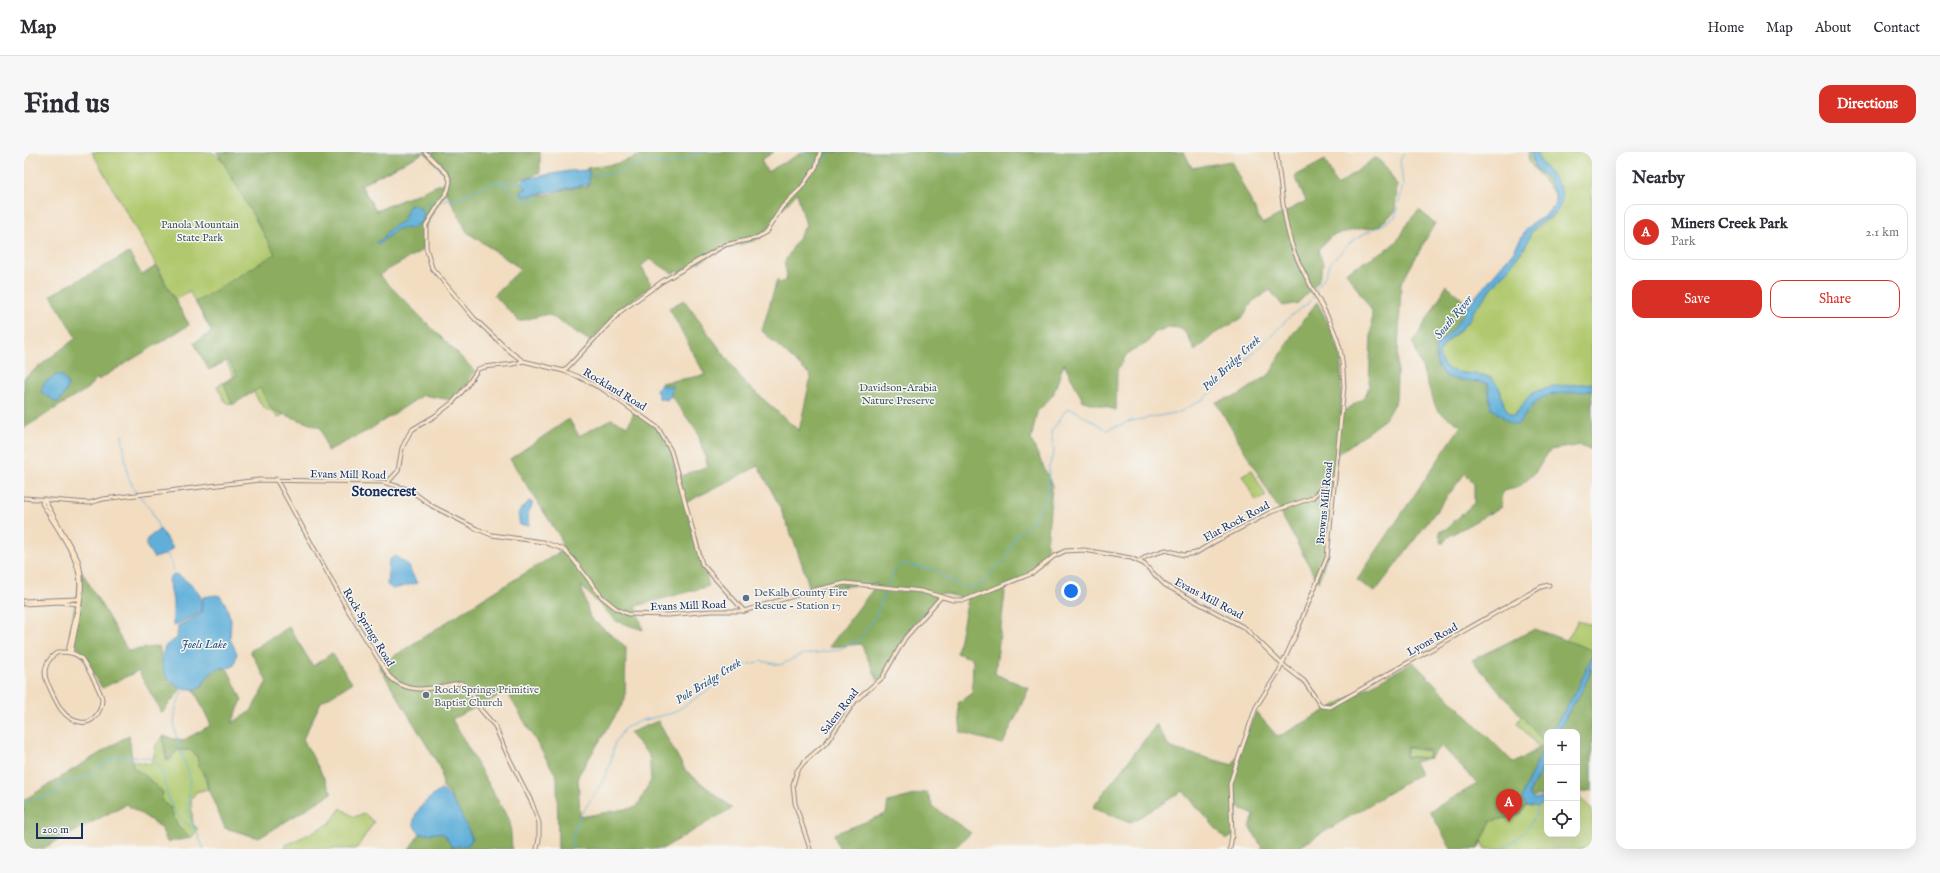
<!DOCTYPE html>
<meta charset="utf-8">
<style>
:root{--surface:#fff;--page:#f7f7f7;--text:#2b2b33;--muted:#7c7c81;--line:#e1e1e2;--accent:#d93025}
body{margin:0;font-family:"IM FELL English",serif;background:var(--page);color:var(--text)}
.controls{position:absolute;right:12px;bottom:12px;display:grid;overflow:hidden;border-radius:8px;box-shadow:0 4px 16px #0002}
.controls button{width:36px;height:36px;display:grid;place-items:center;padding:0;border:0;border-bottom:1px solid var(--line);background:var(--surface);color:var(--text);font:20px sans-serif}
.scale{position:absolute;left:12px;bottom:10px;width:47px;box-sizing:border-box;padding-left:4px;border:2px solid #1b2f5e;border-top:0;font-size:11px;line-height:14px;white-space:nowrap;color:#1b2f5e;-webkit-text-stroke:3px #f6f6f2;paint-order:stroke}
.you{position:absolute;left:1047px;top:439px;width:14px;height:14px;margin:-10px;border:3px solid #fff;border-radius:50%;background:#1a73e8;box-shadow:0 0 0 6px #1a73e833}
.badge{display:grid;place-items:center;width:26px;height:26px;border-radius:50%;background:var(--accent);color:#fff;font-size:13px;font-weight:700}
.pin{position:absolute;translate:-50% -33px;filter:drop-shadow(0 1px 2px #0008)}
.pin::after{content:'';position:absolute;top:21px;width:14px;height:12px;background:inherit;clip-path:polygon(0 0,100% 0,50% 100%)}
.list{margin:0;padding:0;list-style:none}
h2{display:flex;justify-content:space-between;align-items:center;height:52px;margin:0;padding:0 16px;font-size:17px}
h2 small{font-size:13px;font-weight:400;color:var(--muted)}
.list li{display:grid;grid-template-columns:26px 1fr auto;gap:12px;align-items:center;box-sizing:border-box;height:56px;margin:0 8px 8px;padding:0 8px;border:1px solid var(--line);border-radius:12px}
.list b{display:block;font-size:15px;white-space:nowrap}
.list p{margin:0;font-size:13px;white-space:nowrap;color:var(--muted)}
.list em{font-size:13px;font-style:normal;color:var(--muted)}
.actions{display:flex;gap:8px;padding:12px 16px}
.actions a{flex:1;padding:9px 0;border:1px solid var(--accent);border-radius:12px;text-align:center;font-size:14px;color:var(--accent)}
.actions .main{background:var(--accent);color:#fff}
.icon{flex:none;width:22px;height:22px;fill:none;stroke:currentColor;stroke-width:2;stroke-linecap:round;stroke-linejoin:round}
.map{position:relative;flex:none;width:1568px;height:697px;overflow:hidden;border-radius:12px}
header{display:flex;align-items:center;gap:24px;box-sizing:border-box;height:56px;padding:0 20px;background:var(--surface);border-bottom:1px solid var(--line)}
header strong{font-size:19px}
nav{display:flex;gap:22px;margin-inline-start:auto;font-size:14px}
.intro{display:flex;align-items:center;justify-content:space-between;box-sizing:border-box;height:96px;padding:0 24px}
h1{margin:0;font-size:28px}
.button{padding:10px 18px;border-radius:12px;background:var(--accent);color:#fff;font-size:14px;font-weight:700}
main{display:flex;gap:24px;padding:0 24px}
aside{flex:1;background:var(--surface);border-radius:12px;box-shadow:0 4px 16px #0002}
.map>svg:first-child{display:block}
.green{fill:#b1c96e;stroke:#667c66}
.forest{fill:#8cad61;stroke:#546e60;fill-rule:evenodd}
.water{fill:#5eafd9;stroke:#3c6f9c}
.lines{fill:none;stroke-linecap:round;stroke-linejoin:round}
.stream{stroke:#5eafd9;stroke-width:1}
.secondary-casing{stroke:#868690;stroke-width:5}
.secondary{stroke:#fde5c5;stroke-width:3}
.service-dot{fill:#5c6f8a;stroke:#f6f6f2;stroke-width:1.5}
.worship-dot{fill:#6b7280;stroke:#f6f6f2;stroke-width:1.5}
.labels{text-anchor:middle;stroke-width:3;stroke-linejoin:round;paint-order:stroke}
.park-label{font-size:11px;fill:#405662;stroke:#f6f6f2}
.street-label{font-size:11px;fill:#1b2f5e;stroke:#f6f6f2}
.service-label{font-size:11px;fill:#4e5e75;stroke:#f6f6f2;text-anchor:start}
.worship-label{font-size:11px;fill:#5b616d;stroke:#f6f6f2;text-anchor:start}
.water-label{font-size:12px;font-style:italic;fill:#2f5583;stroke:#f6f6f2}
.district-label{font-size:15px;font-weight:bold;fill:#1b2f5e;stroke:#f6f6f2}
</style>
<header>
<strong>Map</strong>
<nav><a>Home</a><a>Map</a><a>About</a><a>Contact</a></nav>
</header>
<div class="intro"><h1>Find us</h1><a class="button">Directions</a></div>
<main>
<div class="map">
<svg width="1568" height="697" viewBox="0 0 1568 697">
<rect width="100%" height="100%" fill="#f6f6f2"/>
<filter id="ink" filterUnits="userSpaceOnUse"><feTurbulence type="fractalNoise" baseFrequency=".025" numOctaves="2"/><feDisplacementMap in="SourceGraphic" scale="8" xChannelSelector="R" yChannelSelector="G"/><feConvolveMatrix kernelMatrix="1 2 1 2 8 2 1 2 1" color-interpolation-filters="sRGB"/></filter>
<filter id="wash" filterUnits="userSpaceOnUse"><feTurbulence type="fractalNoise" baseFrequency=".012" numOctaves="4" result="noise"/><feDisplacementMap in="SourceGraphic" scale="16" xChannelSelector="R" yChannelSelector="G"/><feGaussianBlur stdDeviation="0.9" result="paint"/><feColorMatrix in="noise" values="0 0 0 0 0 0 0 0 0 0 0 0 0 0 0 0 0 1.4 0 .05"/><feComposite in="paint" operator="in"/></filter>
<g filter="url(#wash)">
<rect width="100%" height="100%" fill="#f2ddc1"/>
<!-- green -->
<g class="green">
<polygon points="68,0 188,0 197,7 194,0 397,2 337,33 352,59 422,30 399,81 337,133 297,243 255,265 239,255 228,238 205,252 200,248 193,234 210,225 202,209 185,218 170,191 188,180 165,139 151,148 165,173 53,186 27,143 98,105 116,140 141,128"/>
<path d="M1504 0H1568V235L1490 263C1480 260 1477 248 1477 239 1474 235 1469 227 1465 225 1448 217 1419 229 1415 202L1420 193 1440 174 1450 158 1501 96 1507 80 1530 63 1535 38 1530 41 1505 10Z"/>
<polygon points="1228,318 1242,344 1232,349 1218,323"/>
<polygon points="1554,469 1568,473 1568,504 1523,580 1523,589 1519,600 1493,571"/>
<path d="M139 584 142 607 146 608 153 598H166L173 604C175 616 182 625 184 637L172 640 167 647 169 672 174 677 167 686 153 675 146 655 137 648 138 640 119 622 109 616V609L126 612 129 608 132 593Z"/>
<polygon points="1383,596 1405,599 1404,606 1382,604"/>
<polygon points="1553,643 1568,657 1568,697 1461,697 1442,658 1505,647 1523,647 1523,682 1553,682"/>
<polygon points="317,656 330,665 340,661 350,670 332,697 261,697 260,694 305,672"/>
</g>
<!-- forest -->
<g class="forest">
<path d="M192 0H516V20L505 26H498L496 29 501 32 502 38C505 39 510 43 514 43 529 44 545 33 563 35V16L591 12 627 0H750L737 8 743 20 779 0H1160L1168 16 1207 9 1238 72 1282 49 1271 24 1301 8 1313 34 1352 5 1362 15 1373 33 1371 60 1353 75 1334 77 1307 84 1294 98 1299 112 1294 130 1274 151 1259 154 1246 138 1229 149 1218 166 1190 182 1171 199 1163 183 1156 176 1144 175 1130 181 1123 191 1103 202 1093 218 1092 258 1059 249 1040 211 1029 243 1013 260 1007 288 1028 333 1022 407 999 427 982 433 971 522 1005 536 979 592 937 581 934 551 948 541 949 507 933 501 944 447 917 441 882 483 869 510 854 529 837 492 805 495 853 432 786 437C773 394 757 353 734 314L661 351 685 434 612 454 619 478 592 469 557 434 566 466 602 495 601 548 554 624 556 665 613 655 627 628 625 603 605 581 634 569 661 618 708 656 638 697H534L533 625 483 540 428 567 486 670 488 697H385L398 679 415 677 445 690 449 687 426 643 419 636 417 617 355 514 449 453 539 398 536 385 486 307 545 267 555 284 587 267 604 274 610 260C644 276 644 292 654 325L684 314 673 279 637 231 681 223 645 156 660 148 720 230 775 279 787 224 738 179 753 128 756 131 761 129 763 123 760 111 782 73 773 41 756 59 741 82 730 89 703 95 655 121 653 119 648 121 626 107 617 114 628 134 602 153 566 189 524 162 495 169 470 143 497 117 443 80 422 39 400 75V97L355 123 451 219 443 232 427 248 399 243 345 278 303 299 297 276 248 258 236 236 208 253 200 231 213 223 204 208 185 218 170 191 188 180 172 150 251 102 195 3ZM401 0 426 28 352 59 336 33Z"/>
<polygon points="1395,58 1411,71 1377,132 1372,248 1361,267 1313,303 1302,407 1294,430 1254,356 1192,250 1215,243 1246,222 1268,183 1293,150 1309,181 1317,206 1317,261 1341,245 1345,234 1348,159 1322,120 1365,96 1377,84 1384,70"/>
<polygon points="105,101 118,123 132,114 165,173 74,228 73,226 63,237 0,276 0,226 52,186 27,143"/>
<polygon points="1423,133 1448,157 1433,179 1413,192 1415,215 1462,230 1466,237 1467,256 1489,271 1508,251 1523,242 1568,236 1568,298 1557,293 1526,298 1511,321 1496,334 1478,340 1477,355 1425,384 1418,392 1415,380 1422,377 1450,351 1450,332 1441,321 1351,440 1333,428 1437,274 1413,258 1389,191"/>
<polygon points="57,418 104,499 135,494 141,523 146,531 159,534 138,561 114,519 78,536 46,483"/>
<polygon points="265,475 289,514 308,501 328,531 297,550 279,587 308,641 235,686 201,676 184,637 182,625 175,615 173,604 166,598 153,598 146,608 142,607 139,584 158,589 187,573 169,536 178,535 183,523 194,514 204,518 218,548 208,571 227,559 243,529 226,499"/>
<path d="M1511 477 1568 498V638L1553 641V580H1523V643L1510 644 1494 664 1467 669 1454 697H1427L1406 659 1453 632 1418 594 1406 606 1390 610 1396 622 1272 697H1239L1226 675 1230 663 1213 655 1209 684 1202 688 1159 639 1106 671 1069 655 1132 573V572L1146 596 1209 613 1232 560 1254 585 1389 510 1490 611 1522 592 1448 508ZM1383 595 1405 598 1404 606 1382 605Z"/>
<polygon points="105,583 109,616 119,622 139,640 137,648 146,655 154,675 167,686 143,690 137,675 102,652 18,697 0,697 0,648"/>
<polygon points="903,640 909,655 947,681 929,697 815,697 810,682 862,662 864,650"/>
</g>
<!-- water -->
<g class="water">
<path d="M1506 0H1513C1516 18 1539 27 1538 47 1536 66 1516 67 1508 79 1504 85 1504 91 1500 96 1485 118 1466 137 1451 157 1448 161 1447 165 1445 168 1436 180 1420 188 1415 202 1418 227 1448 218 1464 225 1481 231 1474 253 1488 263H1490C1497 257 1500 249 1506 243 1519 233 1552 233 1568 231V238L1531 242 1520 245 1512 250 1493 273 1488 272 1467 256 1464 231 1429 227 1421 224 1414 215 1411 197 1413 193 1430 176 1447 150 1489 100 1503 76 1508 71 1521 64 1531 52V41L1522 26 1511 16Z"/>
<polygon points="545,19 565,18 565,32 499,45 497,39 503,36 497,31 500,27"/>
<polygon points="386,52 394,54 400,62 399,68 389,76 373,77 354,93 352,90 360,86 360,83 368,75 379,69"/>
<polygon points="32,223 38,223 44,232 42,240 34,251 17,240 20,231"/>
<polygon points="636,233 648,234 647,243 643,248 635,246 632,237"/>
<polygon points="505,349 509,351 504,362 505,373 496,373 494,361"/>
<polygon points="136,377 149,396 140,403 130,406 123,395 123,387"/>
<polygon points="371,404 383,412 393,431 369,437 363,433 365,408"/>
<path d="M149 422C154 422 156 424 160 427 174 439 180 441 176 461L149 474V449L145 427Z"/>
<path d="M192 443 196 444 201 451 207 468 206 487 213 501 210 514C202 518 196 513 188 520 182 524 179 536 171 537 146 539 131 516 141 495 142 492 150 489 153 486L154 474 177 462 179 445Z"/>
<path d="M1568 504C1568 537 1544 551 1536 580H1527L1553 538Z"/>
<path d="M1523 589V608L1505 641 1507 645 1511 647 1523 643V650L1514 655 1502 653 1498 647C1503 627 1515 608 1523 589Z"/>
<path d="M417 638C427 640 445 677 448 687L444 693 428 695 420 682 414 681 397 682C377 668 404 646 417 638Z"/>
</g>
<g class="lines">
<!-- stream -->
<g class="stream">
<polyline points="778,0 792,10"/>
<polyline points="913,0 931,3 941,0"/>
<polyline points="795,11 801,8 807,0"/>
<polyline points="567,23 589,22 626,8 643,13 679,0"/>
<polyline points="474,30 480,33 500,49 511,48 513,43"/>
<polyline points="418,49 422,47 431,48 461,33 471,30 497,30"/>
<polyline points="399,61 402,53 410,48 414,49"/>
<polyline points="1291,139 1300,126 1307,110 1325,92 1339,82 1362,71 1372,64 1379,33 1376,9 1380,0"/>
<polyline points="98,283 104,324 112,341"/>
<path d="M115 344C125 352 131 365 135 377"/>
<polyline points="143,401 150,418"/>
<polyline points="864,434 870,419 878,412 911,418 923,427 941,436 950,436 960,430 970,417 982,407 991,384 1005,374 1024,343 1025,315 1030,300 1027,280 1042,258 1046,257 1050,258 1083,278 1107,269 1156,260 1181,246 1213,219 1226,204 1270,161 1283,152 1289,146 1290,142"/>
<polyline points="160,535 152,555 150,571 152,584 166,626 164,660 180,697"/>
<path d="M0 650 33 642 36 633C46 630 56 628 65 623 74 617 82 607 93 605 100 603 107 605 114 605 142 605 138 627 145 647 149 659 158 670 170 676"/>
<polyline points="548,697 549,684 554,668 582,623 587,610 590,592 601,576 616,569 649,561 689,535 703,523 719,514 737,509 756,513 777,503 814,498 831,490 836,487 852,463 863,437"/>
<path d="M1477 697C1495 687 1509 675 1514 655"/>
</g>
</g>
</g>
<g filter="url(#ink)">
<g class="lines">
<!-- secondary casing -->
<g class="secondary-casing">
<g id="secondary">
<polyline points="401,0 423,22 426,29 424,38 402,73 402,95 408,116 450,166 484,198 499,209 540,219 555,225 580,238 634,276 647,299 678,412 720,459"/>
<polyline points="540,219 597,159 639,129 701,93 732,86 742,80 758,55 777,36 792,15 796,0"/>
<path d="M252 327 325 460 365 524C386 546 412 534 437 531L446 538 457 558 471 574 482 600 508 651 515 671V687L513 697"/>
<path d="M364 330 374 319 378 296 385 282 389 277 411 264 429 250 442 235 454 217C468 211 485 216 499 209"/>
<polyline points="0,346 65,351 79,347 235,328 359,330 386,338 408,354 453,377 468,383 519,390 539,397 549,407 578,445 593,457 604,462 644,463 687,459 720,459 786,439 821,431 897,439 929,448 941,448 1009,421 1029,405 1041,399 1060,398 1107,406 1120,412 1141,433 1221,476 1258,512 1280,529 1297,554 1306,555 1517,435 1525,433"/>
<path d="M20 347 54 408C63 438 52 470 47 501"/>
<path d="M20 347 18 351C30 372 51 399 55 423 59 445 48 477 44 500"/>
<polyline points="1116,409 1123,404 1142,398 1160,403 1172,401 1190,390 1247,360 1288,346 1306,327 1311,327"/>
<polyline points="0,449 54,447"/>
<polyline points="0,452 36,450 53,452"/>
<path d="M34 500C42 500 50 500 57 506 62 512 77 540 78 547 78 554 75 561 70 566 66 570 61 571 56 570 37 567 31 546 23 530 18 518 23 507 34 500Z"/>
<polyline points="786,697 771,651 769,633 773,619 780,610 802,591 832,548 858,526 881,486 917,445"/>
<path d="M1206 697 1208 683 1206 632 1211 616 1232 555 1255 519 1272 482 1303 405 1320 235C1319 220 1319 204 1314 190 1304 158 1282 131 1270 99 1258 68 1258 33 1252 0"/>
</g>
</g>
<!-- secondary -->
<use href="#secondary" class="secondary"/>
</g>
</g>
<!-- markers -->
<circle class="service-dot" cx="722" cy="446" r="4"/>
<circle class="worship-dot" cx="402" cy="543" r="4"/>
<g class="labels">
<!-- park labels -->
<g class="park-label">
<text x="176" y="76">Panola Mountain<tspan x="176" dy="13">State Park</tspan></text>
<text x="874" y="239">Davidson-Arabia<tspan x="874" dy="13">Nature Preserve</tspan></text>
</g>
<!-- street labels -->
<g class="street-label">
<text transform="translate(591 237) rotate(31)" y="4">Rockland Road</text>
<text transform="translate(324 322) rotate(1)" y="4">Evans Mill Road</text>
<text transform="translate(1300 351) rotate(-84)" y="4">Browns Mill Road</text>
<text transform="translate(1212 369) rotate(-28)" y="4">Flat Rock Road</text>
<text transform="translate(1185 446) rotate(28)" y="4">Evans Mill Road</text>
<text transform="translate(664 453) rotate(-2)" y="4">Evans Mill Road</text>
<text transform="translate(345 475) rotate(59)" y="4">Rock Springs Road</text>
<text transform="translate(1408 487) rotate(-29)" y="4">Lyons Road</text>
<text transform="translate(815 559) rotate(-52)" y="4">Salem Road</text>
</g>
<!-- service labels -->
<g class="service-label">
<text x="730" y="444">DeKalb County Fire<tspan x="730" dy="13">Rescue - Station 17</tspan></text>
</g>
<!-- worship labels -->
<g class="worship-label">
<text x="410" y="541">Rock Springs Primitive<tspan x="410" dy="13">Baptist Church</tspan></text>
</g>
<!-- water labels -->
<g class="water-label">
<text transform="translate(1429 165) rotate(-50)" y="4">South River</text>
<text transform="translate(1207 211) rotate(-43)" y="4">Pole Bridge Creek</text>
<text x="180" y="496">Joels Lake</text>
<text transform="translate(684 529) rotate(-32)" y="4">Pole Bridge Creek</text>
</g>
<!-- district labels -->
<g class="district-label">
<text x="360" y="344">Stonecrest</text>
</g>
</g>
</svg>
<div class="controls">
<button>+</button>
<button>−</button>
<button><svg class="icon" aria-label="locate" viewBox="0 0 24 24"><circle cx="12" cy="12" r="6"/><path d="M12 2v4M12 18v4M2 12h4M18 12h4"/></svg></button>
</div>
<div class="scale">200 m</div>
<div class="you"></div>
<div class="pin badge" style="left:1485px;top:670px">A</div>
</div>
<aside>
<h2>Nearby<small></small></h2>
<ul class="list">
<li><span class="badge">A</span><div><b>Miners Creek Park</b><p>Park</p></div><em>2.1 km</em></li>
</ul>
<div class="actions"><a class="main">Save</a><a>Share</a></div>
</aside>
</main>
